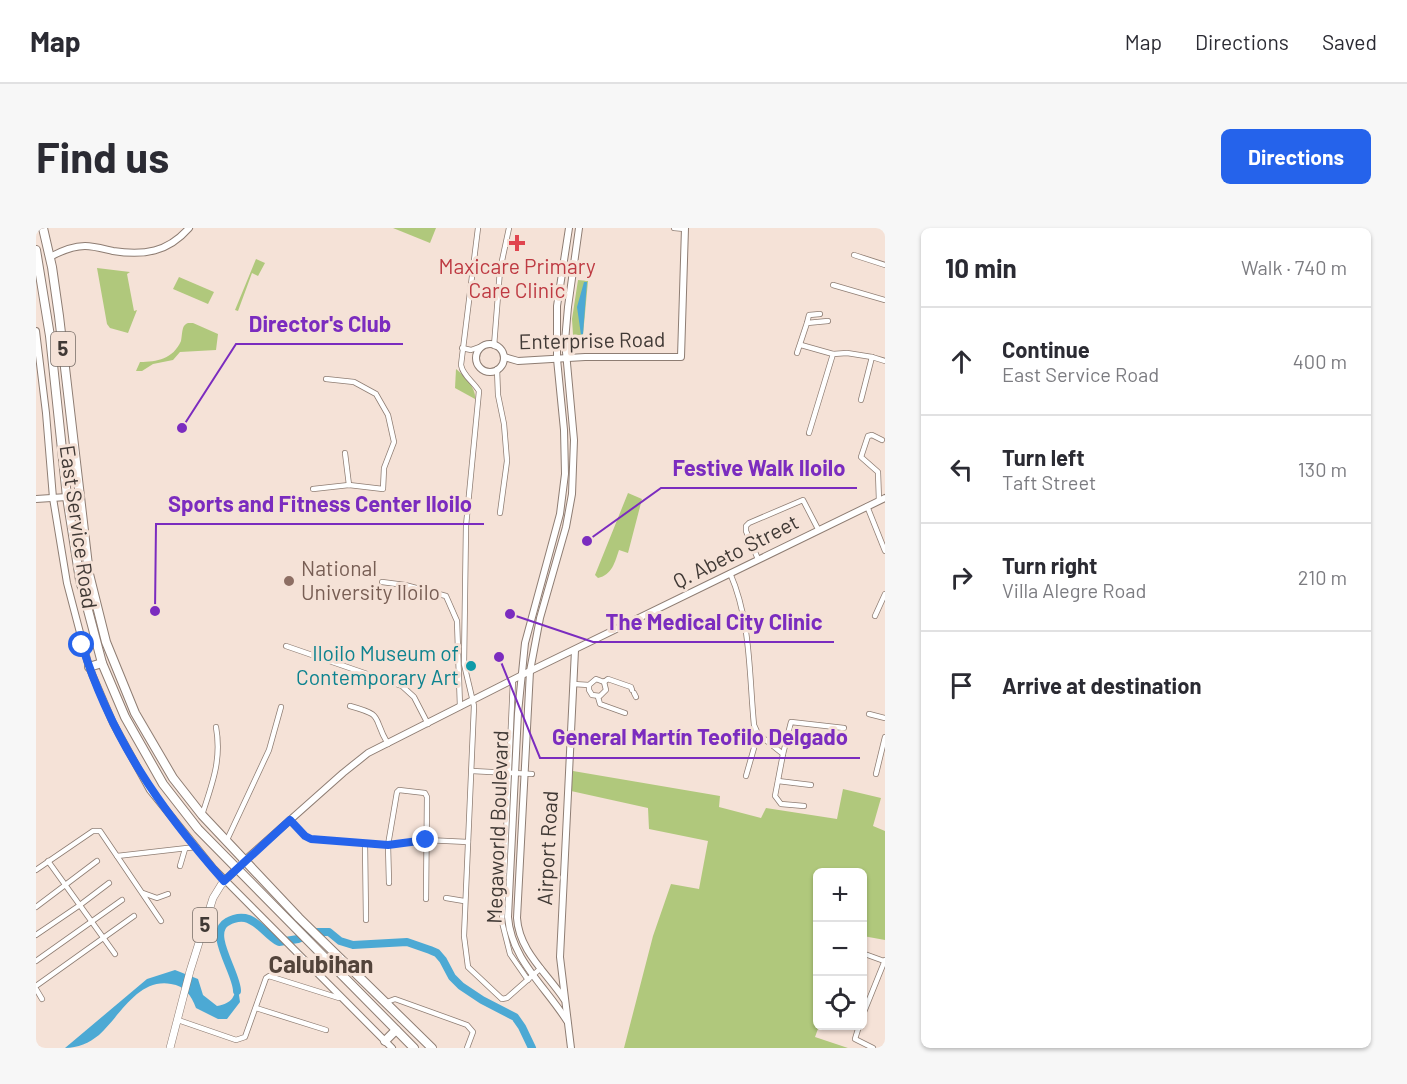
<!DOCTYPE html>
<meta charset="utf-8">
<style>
:root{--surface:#fff;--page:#f7f7f7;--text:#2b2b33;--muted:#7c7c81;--line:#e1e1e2;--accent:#2563eb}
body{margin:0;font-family:Barlow,sans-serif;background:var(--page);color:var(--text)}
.controls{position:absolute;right:18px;bottom:18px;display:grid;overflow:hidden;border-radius:9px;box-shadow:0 2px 4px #0004}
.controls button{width:54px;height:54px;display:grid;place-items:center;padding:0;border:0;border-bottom:2px solid var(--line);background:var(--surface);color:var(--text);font:30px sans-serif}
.stop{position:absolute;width:18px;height:18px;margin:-14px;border:4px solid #2563eb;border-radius:50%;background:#fff}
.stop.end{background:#2563eb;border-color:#fff;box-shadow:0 2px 6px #0008}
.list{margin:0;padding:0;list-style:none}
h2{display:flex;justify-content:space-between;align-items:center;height:78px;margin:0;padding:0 24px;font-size:26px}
h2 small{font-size:20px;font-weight:400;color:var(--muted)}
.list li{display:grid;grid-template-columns:39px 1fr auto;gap:18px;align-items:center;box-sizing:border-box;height:108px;padding:0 24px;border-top:2px solid var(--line)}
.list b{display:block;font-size:22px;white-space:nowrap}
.list p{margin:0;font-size:20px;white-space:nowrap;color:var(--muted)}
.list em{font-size:20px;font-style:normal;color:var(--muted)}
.icon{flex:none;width:33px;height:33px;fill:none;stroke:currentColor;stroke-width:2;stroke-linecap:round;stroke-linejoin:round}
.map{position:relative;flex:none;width:849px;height:820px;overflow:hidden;border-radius:9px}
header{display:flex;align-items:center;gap:36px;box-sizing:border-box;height:84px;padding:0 30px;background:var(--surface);border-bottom:2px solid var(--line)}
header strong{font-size:28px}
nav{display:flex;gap:33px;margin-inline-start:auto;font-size:21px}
.intro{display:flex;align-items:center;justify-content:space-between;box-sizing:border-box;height:144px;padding:0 36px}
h1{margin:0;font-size:42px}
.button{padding:15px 27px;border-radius:9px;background:var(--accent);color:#fff;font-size:21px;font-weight:700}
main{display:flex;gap:36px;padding:0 36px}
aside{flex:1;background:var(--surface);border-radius:9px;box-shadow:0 2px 4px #0004}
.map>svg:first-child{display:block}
.green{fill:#b0c87c}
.water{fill:#4ca9d4}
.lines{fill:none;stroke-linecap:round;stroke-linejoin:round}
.river{stroke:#4ca9d4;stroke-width:8}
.street-casing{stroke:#8e7d73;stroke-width:6}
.secondary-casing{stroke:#8e7d73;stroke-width:8}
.primary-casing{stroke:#8e7d73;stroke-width:8}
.highway-casing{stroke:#8e7d73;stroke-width:10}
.street{stroke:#fff;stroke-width:4.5}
.secondary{stroke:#fff;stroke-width:6}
.primary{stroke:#fff;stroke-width:7}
.highway{stroke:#fff;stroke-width:8}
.route{stroke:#2563eb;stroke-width:8}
.health-dot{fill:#e0444e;stroke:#f5e2d7;stroke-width:2}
.education-dot{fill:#8d6e63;stroke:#f5e2d7;stroke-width:2}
.culture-dot{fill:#0f9aa8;stroke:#f5e2d7;stroke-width:2}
.labels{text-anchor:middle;stroke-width:6;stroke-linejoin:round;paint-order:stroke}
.shield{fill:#f5e2d7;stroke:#766c66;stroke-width:1.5}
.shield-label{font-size:20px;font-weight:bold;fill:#403935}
.health-label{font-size:21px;fill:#be3a42;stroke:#f5e2d7}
.street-label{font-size:21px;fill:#403935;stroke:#f5e2d7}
.education-label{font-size:21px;fill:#785e54;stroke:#f5e2d7;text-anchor:start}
.culture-label{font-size:21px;fill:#0d838f;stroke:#f5e2d7;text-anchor:end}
.quarter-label{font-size:24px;font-weight:bold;fill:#53443b;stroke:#f5e2d7}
.leader{fill:none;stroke:#7b2cbf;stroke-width:2}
.callout-dot{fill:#7b2cbf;stroke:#f5e2d7;stroke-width:2}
.callout-label{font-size:22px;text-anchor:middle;font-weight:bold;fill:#7b2cbf;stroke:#f5e2d7;stroke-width:6;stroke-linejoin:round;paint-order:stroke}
</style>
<header>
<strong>Map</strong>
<nav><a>Map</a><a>Directions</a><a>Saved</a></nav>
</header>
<div class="intro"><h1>Find us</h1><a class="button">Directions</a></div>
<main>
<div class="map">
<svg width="849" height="820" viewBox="0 0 849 820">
<rect width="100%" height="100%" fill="#f5e2d7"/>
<!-- green -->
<g class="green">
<polygon points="357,0 400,0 394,15"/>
<polygon points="220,31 229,35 222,48 216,45 202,83 199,82"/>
<polygon points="61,40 94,44 91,46 98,83 101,82 92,105 74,100 71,96"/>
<polygon points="143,49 178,64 172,76 137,61"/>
<polygon points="542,52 552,53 547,107 537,107 536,91"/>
<path d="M157 95 182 106 180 122 144 124 137 132 117 136 106 143H100L104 134C121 134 137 131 145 113 146 108 146 101 148 98 151 94 153 95 157 95Z"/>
<path d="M420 141C428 148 440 159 439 171L419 160Z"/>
<path d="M592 265 606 271 592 325 583 322C579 334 576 347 562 350L559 347Z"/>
<polygon points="537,543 684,568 683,579 725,590 730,580 801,591 807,561 845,570 837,598 849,603 849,712 827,708 826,644 782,644 783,798 779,809 812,820 588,820 617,708 635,656 663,661 672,613 613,601 612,580 535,563"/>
</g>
<!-- water -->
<g class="water">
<polygon points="548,54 551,54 547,106 545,107 541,79"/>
<path d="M139 742 162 751 167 767 181 778C197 775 199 769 201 753L204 774 191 791H182L160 780C155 767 149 758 135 756 102 750 84 788 63 807 53 815 42 820 29 820L111 751Z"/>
</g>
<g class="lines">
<!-- river -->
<path class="river" d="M201 763C201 745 171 705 191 694 196 691 203 689 209 690 223 693 231 708 243 714L262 711 280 704H293L304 713 317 717 371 714 394 722 401 725 407 732 416 749 425 758 446 772 479 789 486 799 496 820"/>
<!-- street casing -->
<g class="street-casing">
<g id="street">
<path d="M442 0 425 137C427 148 437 153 443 163L430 298 428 436 438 478 428 708 432 739 466 771 471 770 505 740"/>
<polyline points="638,0 649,1"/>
<polyline points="818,27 849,37"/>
<polyline points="797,57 849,72"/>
<polyline points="771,95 773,87 784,86"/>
<polyline points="765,117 797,126"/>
<polyline points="462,119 458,118 464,42 473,0"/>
<polyline points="426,120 435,122 446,118"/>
<polyline points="761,125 771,95 792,93"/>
<polyline points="461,141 462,167 468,196 471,233 464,285"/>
<polyline points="825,172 836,129 849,133"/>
<polyline points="773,205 797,126 811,125 836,129"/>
<polyline points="309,225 313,257"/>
<polyline points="277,261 313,257 347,261 348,240 358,214 352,187 340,166 318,154 290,151"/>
<polyline points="843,273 842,244 825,229 832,208 836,207 846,212"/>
<polyline points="831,278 849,323"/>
<polyline points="722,331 710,303 710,298 713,295 767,272 782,301"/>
<path d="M694 345C715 393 713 446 718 497L722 506 747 526 739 568 745 576 768 578"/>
<polyline points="346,354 369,357 410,368 421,393 424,479"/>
<polyline points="839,388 849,366"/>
<polyline points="250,418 366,458 378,469 392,496"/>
<polyline points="477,452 466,694 474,726 492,752"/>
<polyline points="537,456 553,457 560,451 568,454 572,451 595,459 596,462"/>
<polyline points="553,457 553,462 556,467 564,468 570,462 568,454"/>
<polyline points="598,465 600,469"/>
<polyline points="562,469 564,476 589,485"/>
<path d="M314 478C350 488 335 488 352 516"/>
<polyline points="833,486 849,490"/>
<polyline points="747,526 755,494 808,500"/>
<polyline points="436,543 496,546"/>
<polyline points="840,546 849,509"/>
<polyline points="710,548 722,506"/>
<polyline points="742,553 775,557"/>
<path d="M166 587C176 556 186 532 180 499"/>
<polyline points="254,592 269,608 275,611 352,617 390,612 432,614"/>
<polyline points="190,614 233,522 245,479"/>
<polyline points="329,615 330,692"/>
<polyline points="81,628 160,619"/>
<polyline points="12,633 79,726"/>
<polyline points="144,638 149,621"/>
<polyline points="0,642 57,603 64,603 125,693"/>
<polyline points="353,655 352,617 361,564 363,562 389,565 391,569 390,671"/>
<polyline points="107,665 121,670 132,666"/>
<polyline points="410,670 428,673"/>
<polyline points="0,679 61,633"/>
<polyline points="0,707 44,677 73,655"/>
<polyline points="826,725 848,733"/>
<polyline points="0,733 86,672"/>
<polyline points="0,758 98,688"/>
<polyline points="0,761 6,771"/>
<polyline points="351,774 359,771 431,797 437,804 431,820"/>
<polyline points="220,780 290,802"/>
<polyline points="826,789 849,732"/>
<polyline points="142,792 200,812 209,809 230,750 233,748 303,770 305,769"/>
<polyline points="823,798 819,811 837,820"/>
</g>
</g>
<!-- secondary casing -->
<g class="secondary-casing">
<g id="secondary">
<path d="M14 29C25 23 36 18 49 18 58 18 68 21 77 23 108 28 132 24 153 0"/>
<polyline points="0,103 10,185 17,270 31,355 53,439 77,495 114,562 177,640 356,820"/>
<circle cx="454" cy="130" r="14"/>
<polyline points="468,129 482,133 549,129 645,129 649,0"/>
<polyline points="0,271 31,269"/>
<polyline points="208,633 307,545 332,525 494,443 849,270"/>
<path d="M528 771C511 745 483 723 481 690L494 443 504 390 530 299 536 266 538 212 529 113 532 79 543 0"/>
<path d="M531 793C510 759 475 731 472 689L482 485 489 415 524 286 529 246 528 202 521 131V78L533 0"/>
<polyline points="535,820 524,729 539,422"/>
</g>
</g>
<!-- primary casing -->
<g class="primary-casing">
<polyline id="primary" points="134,820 154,743 177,670 185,657 208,633"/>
</g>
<!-- highway casing -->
<g class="highway-casing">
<g id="highway">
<polyline points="7,0 16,39 23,88 53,346 70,414 99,485 137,550 166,587 263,690 396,820"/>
<polyline points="0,22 14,108 31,269 44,352 66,435 89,489 127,556 162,601 378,820"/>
<polyline points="53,439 66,435"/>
<polyline points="349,813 360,802"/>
</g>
</g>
<!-- street -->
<use href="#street" class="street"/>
<!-- secondary -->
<use href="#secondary" class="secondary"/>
<!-- primary -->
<use href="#primary" class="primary"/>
<!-- highway -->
<use href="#highway" class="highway"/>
</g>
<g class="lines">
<!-- route -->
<path class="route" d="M46 417C75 510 124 581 188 653L254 592 269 608 275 611 352 617 390 612"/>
</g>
<!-- markers -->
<path class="health-dot" d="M478 6h6v6h6v6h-6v6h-6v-6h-6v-6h6z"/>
<circle class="education-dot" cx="253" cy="353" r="6"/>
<circle class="culture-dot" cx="435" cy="438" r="6"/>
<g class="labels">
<!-- shield labels -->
<g class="shield">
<rect x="15" y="104" width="24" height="34" rx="4.5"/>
<rect x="157" y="680" width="24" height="34" rx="4.5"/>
</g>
<g class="shield-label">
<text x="27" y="128">5</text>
<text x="169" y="704">5</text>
</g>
<!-- health labels -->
<g class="health-label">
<text x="481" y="46">Maxicare Primary<tspan x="481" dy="24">Care Clinic</tspan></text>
</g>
<!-- street labels -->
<g class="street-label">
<text transform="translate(556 113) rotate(-1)" y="7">Enterprise Road</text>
<text transform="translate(42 299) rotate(82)" y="7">East Service Road</text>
<text transform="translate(700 324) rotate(-27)" y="7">Q. Abeto Street</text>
<text transform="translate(462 599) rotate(-88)" y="7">Megaworld Boulevard</text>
<text transform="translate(512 620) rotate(-87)" y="7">Airport Road</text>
</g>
<!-- education labels -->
<g class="education-label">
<text x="265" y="348">National<tspan x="265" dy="24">University Iloilo</tspan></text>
</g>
<!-- culture labels -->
<g class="culture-label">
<text x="423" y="433">Iloilo Museum of<tspan x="423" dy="24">Contemporary Art</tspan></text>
</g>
<!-- quarter labels -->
<g class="quarter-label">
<text x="285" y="745">Calubihan</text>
</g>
</g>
<!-- callouts -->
<path class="leader" d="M146 200L200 116H367M551 313L625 260H821M119 383L120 296H448M474 386L557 414H798M463 429L504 530H824"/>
<g class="callout-dot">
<circle cx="146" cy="200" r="6"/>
<circle cx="551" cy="313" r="6"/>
<circle cx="119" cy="383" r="6"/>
<circle cx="474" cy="386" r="6"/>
<circle cx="463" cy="429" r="6"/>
</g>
<g class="callout-label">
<text x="284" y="104">Director's Club</text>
<text x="723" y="248">Festive Walk Iloilo</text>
<text x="284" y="284">Sports and Fitness Center Iloilo</text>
<text x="678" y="402">The Medical City Clinic</text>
<text x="664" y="517">General Martín Teofilo Delgado</text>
</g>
</svg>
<div class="controls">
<button>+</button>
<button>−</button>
<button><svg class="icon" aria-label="locate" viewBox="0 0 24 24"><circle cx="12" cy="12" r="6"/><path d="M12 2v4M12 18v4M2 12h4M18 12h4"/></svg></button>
</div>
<div class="stop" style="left:46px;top:417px"></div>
<div class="stop end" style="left:390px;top:612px"></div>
</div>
<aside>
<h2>10 min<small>Walk · 740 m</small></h2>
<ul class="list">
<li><svg class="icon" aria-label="ahead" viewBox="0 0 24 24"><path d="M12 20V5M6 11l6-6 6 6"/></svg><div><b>Continue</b><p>East Service Road</p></div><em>400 m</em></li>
<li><svg class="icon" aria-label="left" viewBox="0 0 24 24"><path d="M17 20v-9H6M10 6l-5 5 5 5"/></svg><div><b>Turn left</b><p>Taft Street</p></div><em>130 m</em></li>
<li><svg class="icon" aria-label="right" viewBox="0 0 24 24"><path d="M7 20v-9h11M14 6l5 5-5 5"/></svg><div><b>Turn right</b><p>Villa Alegre Road</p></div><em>210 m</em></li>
<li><svg class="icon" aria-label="arrive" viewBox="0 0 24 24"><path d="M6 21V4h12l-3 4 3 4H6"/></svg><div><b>Arrive at destination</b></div></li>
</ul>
</aside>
</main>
